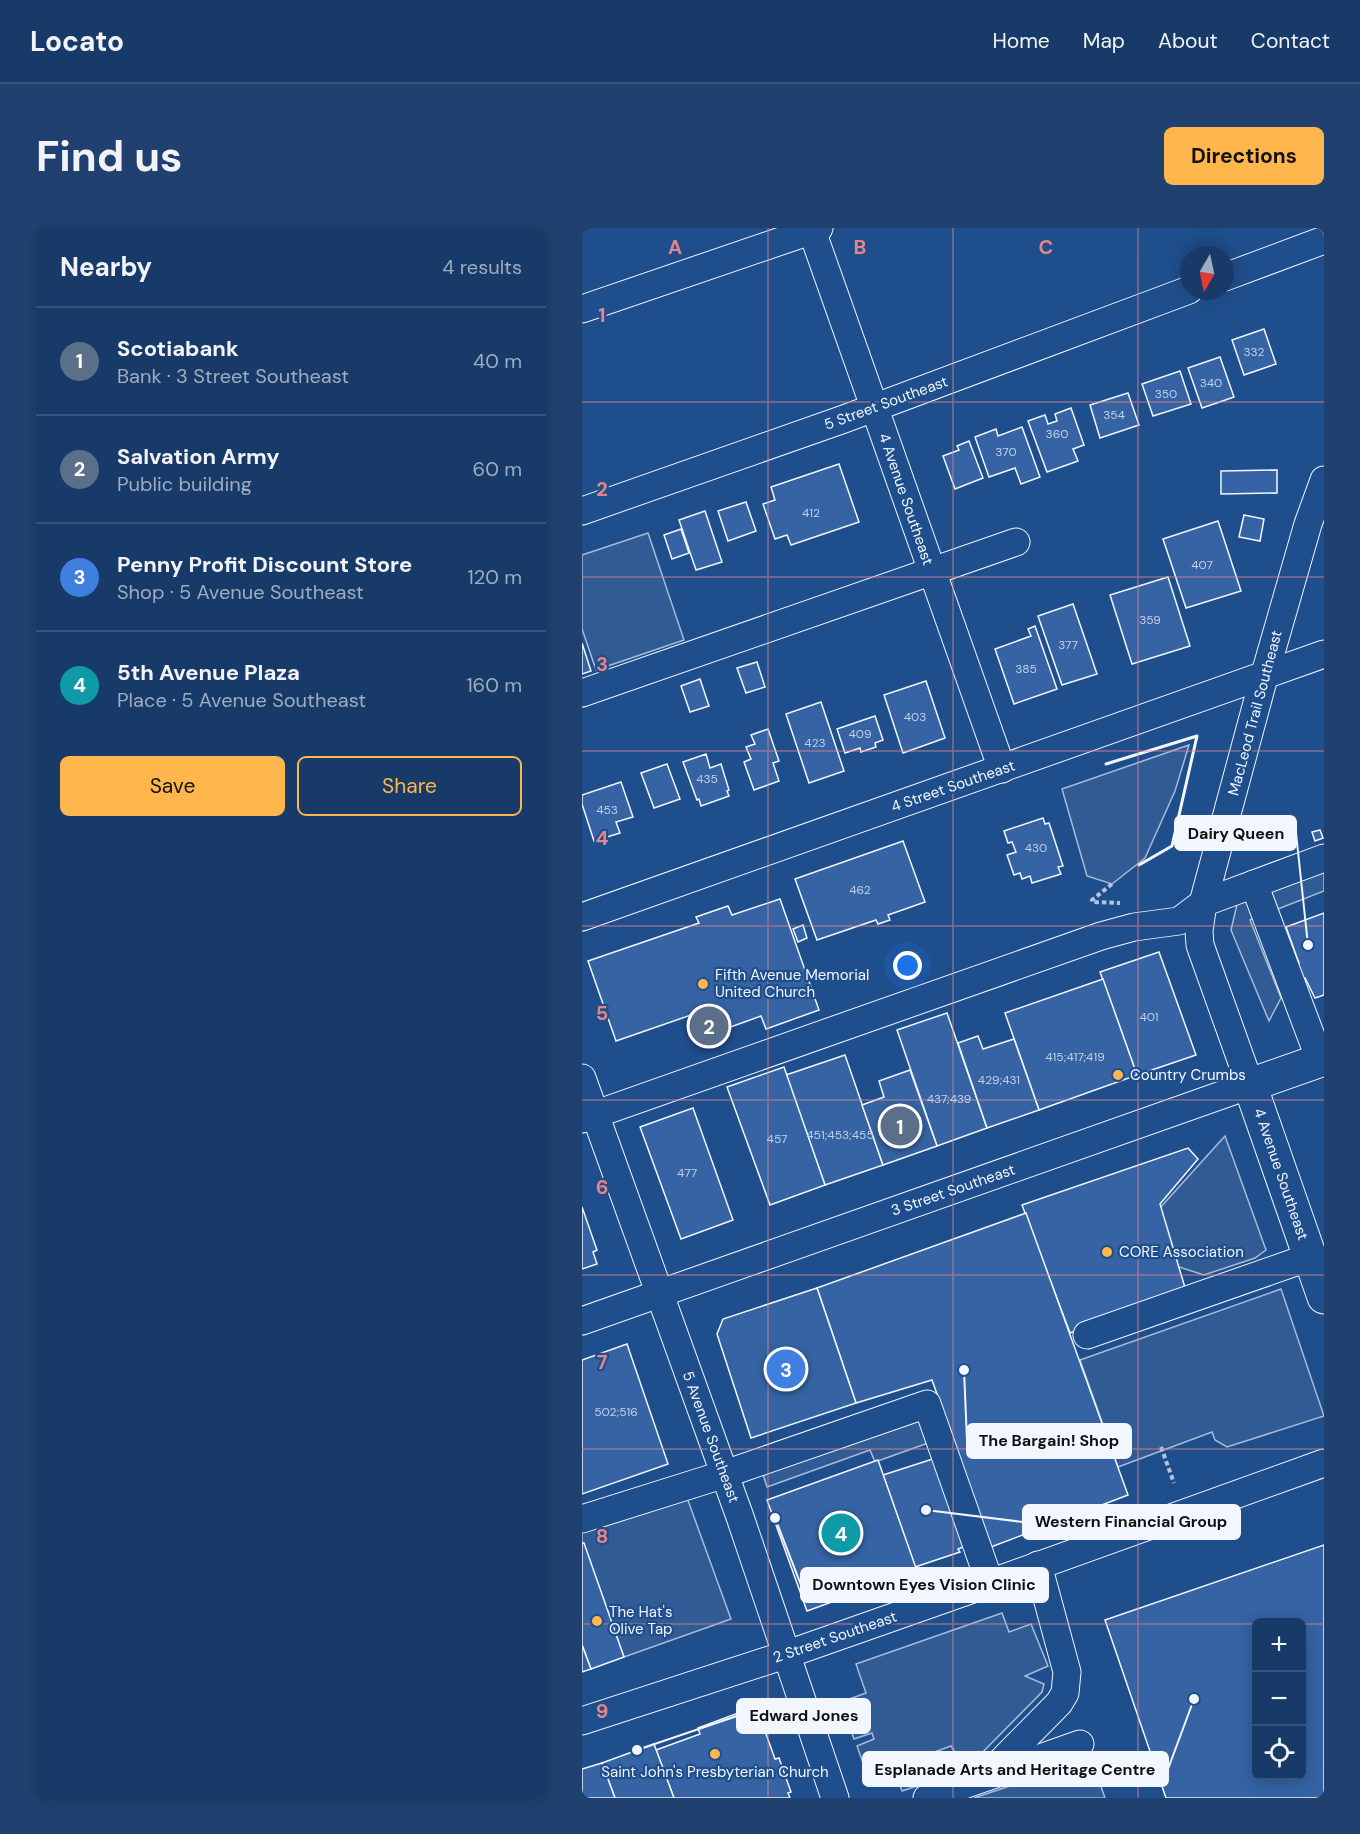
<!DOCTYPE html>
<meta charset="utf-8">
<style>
:root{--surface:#173a69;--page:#20416f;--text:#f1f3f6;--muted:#9eadc0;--line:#36547d;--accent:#ffb74d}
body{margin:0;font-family:"DM Sans",sans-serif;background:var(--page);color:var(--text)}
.controls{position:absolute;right:18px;bottom:18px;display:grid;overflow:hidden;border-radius:9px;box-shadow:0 3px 15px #0003}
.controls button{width:54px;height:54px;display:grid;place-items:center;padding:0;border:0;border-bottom:2px solid var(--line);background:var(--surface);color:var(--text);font:30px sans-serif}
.compass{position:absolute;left:598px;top:18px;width:54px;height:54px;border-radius:50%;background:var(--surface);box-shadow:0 3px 15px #0003;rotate:189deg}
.you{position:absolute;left:326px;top:738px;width:21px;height:21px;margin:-15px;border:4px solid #fff;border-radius:50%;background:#1a73e8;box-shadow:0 0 0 9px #1a73e833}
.badge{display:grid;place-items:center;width:39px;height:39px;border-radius:50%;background:var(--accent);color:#fff;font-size:20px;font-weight:700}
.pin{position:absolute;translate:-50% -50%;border:3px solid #fff;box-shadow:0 2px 6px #0006}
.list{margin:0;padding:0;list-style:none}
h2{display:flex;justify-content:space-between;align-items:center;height:78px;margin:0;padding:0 24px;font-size:26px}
h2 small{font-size:20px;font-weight:400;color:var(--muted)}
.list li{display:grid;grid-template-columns:39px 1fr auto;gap:18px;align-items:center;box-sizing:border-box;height:108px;padding:0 24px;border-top:2px solid var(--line)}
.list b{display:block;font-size:22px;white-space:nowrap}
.list p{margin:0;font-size:20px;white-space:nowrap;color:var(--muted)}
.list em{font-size:20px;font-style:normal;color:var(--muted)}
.actions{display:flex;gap:12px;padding:18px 24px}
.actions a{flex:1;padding:14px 0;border:2px solid var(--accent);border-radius:9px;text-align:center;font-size:21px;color:var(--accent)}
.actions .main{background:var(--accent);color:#111}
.icon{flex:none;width:33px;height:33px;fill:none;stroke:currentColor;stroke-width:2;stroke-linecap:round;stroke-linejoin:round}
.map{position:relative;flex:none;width:742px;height:1570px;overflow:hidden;border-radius:9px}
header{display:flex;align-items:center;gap:36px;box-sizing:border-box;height:84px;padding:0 30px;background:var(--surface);border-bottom:2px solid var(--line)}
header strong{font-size:28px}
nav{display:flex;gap:33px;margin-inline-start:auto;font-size:21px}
.intro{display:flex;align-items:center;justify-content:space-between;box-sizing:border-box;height:144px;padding:0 36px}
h1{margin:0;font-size:42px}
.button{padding:15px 27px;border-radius:9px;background:var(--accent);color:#111;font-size:21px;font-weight:700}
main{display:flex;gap:36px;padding:0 36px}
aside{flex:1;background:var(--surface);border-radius:9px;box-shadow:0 3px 15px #0003}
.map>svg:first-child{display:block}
.parking{fill:#305b95;stroke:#a8bbd7;stroke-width:1.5}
.building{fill:#3563a3;stroke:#f2f6ff;stroke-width:1.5;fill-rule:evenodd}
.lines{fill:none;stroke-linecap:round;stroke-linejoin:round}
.minor-casing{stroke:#f2f6ff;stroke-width:29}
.major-casing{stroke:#f2f6ff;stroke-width:35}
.path{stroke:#b3c4dc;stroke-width:4;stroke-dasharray:4.5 3;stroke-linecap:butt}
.minor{stroke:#1f4e8c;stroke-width:27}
.major{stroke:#1f4e8c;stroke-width:33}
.wall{stroke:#f2f6ff;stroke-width:3}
.grid{fill:none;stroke:#e38589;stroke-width:1.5;stroke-opacity:0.55}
.poi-dot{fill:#ffb74d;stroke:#1f4e8c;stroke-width:2}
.labels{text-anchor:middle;stroke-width:4.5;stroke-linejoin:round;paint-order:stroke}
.number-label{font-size:12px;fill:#c3d1e8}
.street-label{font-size:15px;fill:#f2f6ff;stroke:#1f4e8c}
.poi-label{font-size:15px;fill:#f2f6ff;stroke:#1f4e8c;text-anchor:start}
.grid-label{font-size:20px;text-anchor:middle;font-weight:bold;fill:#e38589;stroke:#1f4e8c;stroke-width:4.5;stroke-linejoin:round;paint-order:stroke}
.leader{fill:none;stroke:#f2f6ff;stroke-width:2}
.callout-dot{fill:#f2f6ff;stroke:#1f4e8c;stroke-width:2}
.callout{fill:#f2f6ff;stroke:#f2f6ff;stroke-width:2}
.callout-label{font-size:16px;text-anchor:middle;font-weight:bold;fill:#111}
</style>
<header>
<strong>Locato</strong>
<nav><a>Home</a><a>Map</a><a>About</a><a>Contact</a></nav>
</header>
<div class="intro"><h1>Find us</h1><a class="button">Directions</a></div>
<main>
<aside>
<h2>Nearby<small>4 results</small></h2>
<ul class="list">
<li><span class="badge" style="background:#5c6f8a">1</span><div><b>Scotiabank</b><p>Bank · 3 Street Southeast</p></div><em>40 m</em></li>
<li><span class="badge" style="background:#5c6f8a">2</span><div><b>Salvation Army</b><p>Public building</p></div><em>60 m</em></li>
<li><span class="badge" style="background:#3f7fe0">3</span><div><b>Penny Profit Discount Store</b><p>Shop · 5 Avenue Southeast</p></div><em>120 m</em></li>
<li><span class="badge" style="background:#0f9aa8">4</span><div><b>5th Avenue Plaza</b><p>Place · 5 Avenue Southeast</p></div><em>160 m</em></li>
</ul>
<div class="actions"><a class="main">Save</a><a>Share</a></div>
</aside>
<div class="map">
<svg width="742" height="1570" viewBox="0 0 742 1570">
<rect width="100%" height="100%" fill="#1f4e8c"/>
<!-- parking -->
<g class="parking">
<polygon points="66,305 102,412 14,442 0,401 0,327"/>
<polygon points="607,517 593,563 563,630 530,656 505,648 480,561"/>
<polygon points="742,641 742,663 668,692 699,770 687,793 649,702 656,672"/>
<polygon points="643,908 684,1022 673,1030 622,1047 594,1038 577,981"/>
<polygon points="699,1061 742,1188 645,1219 633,1212 630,1204 536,1239 498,1132"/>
<polygon points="335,1184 346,1215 293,1234 288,1222 185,1259 179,1240"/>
<polygon points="104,1267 149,1391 42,1429 0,1313 0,1304"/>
<polygon points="420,1385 427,1404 449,1396 466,1438 443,1448 462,1456 460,1464 384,1541 369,1518 347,1526 356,1551 320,1563 311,1537 285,1546 275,1518 292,1511 290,1505 272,1511 259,1474 284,1465 274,1436"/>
<polygon points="509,1530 523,1570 392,1570 457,1548"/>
</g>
<!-- building -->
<g class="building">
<polygon points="682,101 694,136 662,147 650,112"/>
<polygon points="638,129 652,169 620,180 606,140"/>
<polygon points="598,143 609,176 571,188 560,156"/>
<polygon points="546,165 557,197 518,210 508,177"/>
<polygon points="489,180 502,217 491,221 496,233 465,244 446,193 463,187 466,196 475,193 473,186"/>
<polygon points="440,199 458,249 439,256 433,240 407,249 393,209 414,201 416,208"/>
<polygon points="387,213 401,250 373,261 361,228 377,222 375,218"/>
<polygon points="257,236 277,294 209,317 205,307 193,311 181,276 193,272 189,259"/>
<polygon points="695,242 695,265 639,266 639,243"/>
<polygon points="164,274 174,303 146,313 136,283"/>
<polygon points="123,283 140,334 114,342 97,292"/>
<polygon points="662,287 682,291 678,313 657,309"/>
<polygon points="636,293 659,363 604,380 581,311"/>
<polygon points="99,301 107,325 90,331 82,307"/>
<polygon points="586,349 608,418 550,436 528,367"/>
<polygon points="491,376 515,446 480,457 456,388"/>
<polygon points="453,398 475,461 432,476 413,421 449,408 446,401"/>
<polygon points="0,415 9,443 0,446"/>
<polygon points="175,434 183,459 164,465 155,440"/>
<polygon points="118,451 127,478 108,484 99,458"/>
<polygon points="344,453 363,510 321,525 302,467"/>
<polygon points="239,474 262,543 227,555 204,486"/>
<polygon points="293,488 301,512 293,515 294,519 279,524 278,520 263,525 255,501"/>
<polygon points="186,501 197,533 191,535 197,553 172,562 162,534 169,531 164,519 173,516 169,507"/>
<polygon points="124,526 128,540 139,536 147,562 145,563 147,568 119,578 117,571 115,572 101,534"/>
<polygon points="85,536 98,571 72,580 59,545"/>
<polygon points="39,554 51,589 34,594 38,605 12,613 0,576 0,567"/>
<polygon points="461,590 463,596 467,595 481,638 476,639 479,646 450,655 448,648 440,651 438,645 432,647 425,627 434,624 430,614 426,615 422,603"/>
<polygon points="738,602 741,610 733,613 730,604"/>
<polygon points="321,613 343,674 306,687 308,692 296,696 294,692 235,712 213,651"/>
<polygon points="198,671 237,782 184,801 179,788 143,801 135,778 34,813 6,733 117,695 114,689 146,678 150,687"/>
<polygon points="742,685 742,767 733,770 723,750 717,752 712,737 717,735 704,699"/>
<polygon points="221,697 225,710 216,714 211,701"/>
<polygon points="577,724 614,827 555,847 518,744"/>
<polygon points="521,751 555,847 457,882 423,785"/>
<polygon points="365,785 405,900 355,918 315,802"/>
<polygon points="396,808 401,821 432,811 457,882 405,900 376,815"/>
<polygon points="263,827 301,937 243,957 204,847"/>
<polygon points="202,839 243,957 188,977 145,859"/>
<polygon points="328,842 355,918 301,937 280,877 302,869 297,853"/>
<polygon points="111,880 151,992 99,1011 58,899"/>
<polygon points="606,920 616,931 578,976 604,1063 488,1105 440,977"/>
<polygon points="0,979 15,1022 11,1024 15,1036 0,1041"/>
<polygon points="444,985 546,1267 409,1319 350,1152 274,1175 235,1060"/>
<polygon points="235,1060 274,1175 169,1210 135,1106 141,1091"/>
<polygon points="45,1116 86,1236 0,1266 0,1132"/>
<polygon points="357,1229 386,1317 376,1321 378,1324 333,1339 301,1247"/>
<polygon points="296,1232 335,1343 225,1383 185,1272"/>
<polygon points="0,1315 2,1315 42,1429 9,1441 0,1417"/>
<path d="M742 1317V1570H584L523 1392ZM674 1394H720V1548H674Z"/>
<polygon points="0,1417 9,1441 0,1444"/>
<polygon points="159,1484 163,1497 187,1488 192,1503 184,1506 193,1531 197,1530 209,1564 206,1565 208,1570 92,1570 74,1522 118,1506 116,1500"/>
<polygon points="72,1516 92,1570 33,1570 20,1535"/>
<polygon points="20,1535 33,1570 0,1570 0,1541"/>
</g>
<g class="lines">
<!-- minor casing -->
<g class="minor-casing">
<g id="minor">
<polyline points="229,0 420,541"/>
<polyline points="643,49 742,12"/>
<polyline points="0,81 237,0"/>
<polyline points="0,283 262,191 607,62"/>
<polyline points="0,465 434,314"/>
<polyline points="672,656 738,832"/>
<polyline points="0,689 742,426"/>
<polyline points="0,850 158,1289 253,1570"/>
<polyline points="0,891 519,708 552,699 597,693 621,675 742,630"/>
<polyline points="0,1093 668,857 618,717 617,703 621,675 682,449 726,296 742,252"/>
<polyline points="505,1107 728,1029"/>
<polyline points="0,1291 143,1246 345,1176 408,1355"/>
<polyline points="0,1493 206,1426 408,1355 742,1235"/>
<polyline points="404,1549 477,1475 483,1465 485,1444 456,1337"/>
<polyline points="345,1570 498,1516"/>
</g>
</g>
<!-- major casing -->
<g class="major-casing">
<polyline id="major" points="742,831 668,857 742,1069"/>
</g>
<!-- path -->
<g class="path">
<polyline points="530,656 510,672 510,674 538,675"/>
<polyline points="579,1219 592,1255"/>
</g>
<!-- minor -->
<use href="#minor" class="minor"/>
<!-- major -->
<use href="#major" class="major"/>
<!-- wall -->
<polyline class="wall" points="524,536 615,508 590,618 557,637"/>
</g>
<!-- grid -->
<path class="grid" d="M186 0V1570M371 0V1570M556 0V1570M0 174H742M0 349H742M0 523H742M0 698H742M0 872H742M0 1047H742M0 1221H742M0 1396H674M720 1396H742"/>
<!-- markers -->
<g class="poi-dot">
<circle cx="121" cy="756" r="6"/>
<circle cx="536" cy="847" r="6"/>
<circle cx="525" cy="1024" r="6"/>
<circle cx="15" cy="1393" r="6"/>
<circle cx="133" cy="1526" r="6"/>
</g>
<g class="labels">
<!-- number labels -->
<g class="number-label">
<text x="672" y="128">332</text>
<text x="629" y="159">340</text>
<text x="584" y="170">350</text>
<text x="532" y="191">354</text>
<text x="475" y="210">360</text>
<text x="424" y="228">370</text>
<text x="229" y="289">412</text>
<text x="620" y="341">407</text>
<text x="568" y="396">359</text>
<text x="486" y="421">377</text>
<text x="444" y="445">385</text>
<text x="333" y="493">403</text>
<text x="278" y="510">409</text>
<text x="233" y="519">423</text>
<text x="125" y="555">435</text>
<text x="25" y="586">453</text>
<text x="454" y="624">430</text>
<text x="278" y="666">462</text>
<text x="567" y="793">401</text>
<text x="493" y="833">415;417;419</text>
<text x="417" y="856">429;431</text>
<text x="367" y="875">437;439</text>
<text x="258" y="911">451;453;455</text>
<text x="195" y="915">457</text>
<text x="105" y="949">477</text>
<text x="34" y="1188">502;516</text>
</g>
<!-- street labels -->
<g class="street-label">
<text transform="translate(304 175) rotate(-20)" y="5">5 Street Southeast</text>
<text transform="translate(324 271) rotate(71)" y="5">4 Avenue Southeast</text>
<text transform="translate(673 485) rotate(-75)" y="5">MacLeod Trail Southeast</text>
<text transform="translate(371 558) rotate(-19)" y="5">4 Street Southeast</text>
<text transform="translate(699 946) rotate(71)" y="5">4 Avenue Southeast</text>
<text transform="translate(371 962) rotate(-19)" y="5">3 Street Southeast</text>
<text transform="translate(129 1209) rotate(70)" y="5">5 Avenue Southeast</text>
<text transform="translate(253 1409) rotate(-19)" y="5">2 Street Southeast</text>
</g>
<!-- poi labels -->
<g class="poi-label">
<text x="133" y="752">Fifth Avenue Memorial<tspan x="133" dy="17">United Church</tspan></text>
<text x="548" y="852">Country Crumbs</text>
<text x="537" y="1029">CORE Association</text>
<text x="27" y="1389">The Hat's<tspan x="27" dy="17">Olive Tap</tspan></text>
<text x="133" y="1549" text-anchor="middle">Saint John's Presbyterian Church</text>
</g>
</g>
<g class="grid-label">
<text x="93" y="26">A</text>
<text x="278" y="26">B</text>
<text x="464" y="26">C</text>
<text x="20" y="94">1</text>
<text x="20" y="268">2</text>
<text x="20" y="443">3</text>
<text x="20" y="617">4</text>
<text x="20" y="792">5</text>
<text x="20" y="966">6</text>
<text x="20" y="1141">7</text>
<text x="20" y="1315">8</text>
<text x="20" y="1490">9</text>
</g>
<!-- callouts -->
<path class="leader" d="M726 717L714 605M382 1142L385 1213M344 1282L441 1294M193 1290L219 1357M55 1522L155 1488M612 1471L586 1541"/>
<g class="callout-dot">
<circle cx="726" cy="717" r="6"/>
<circle cx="382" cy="1142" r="6"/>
<circle cx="344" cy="1282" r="6"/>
<circle cx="193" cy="1290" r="6"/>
<circle cx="55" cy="1522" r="6"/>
<circle cx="612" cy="1471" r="6"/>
</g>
<g class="callout">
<rect x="593" y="588" width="121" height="34" rx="6"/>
<rect x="385" y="1196" width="164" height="34" rx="6"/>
<rect x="441" y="1277" width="217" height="34" rx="6"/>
<rect x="219" y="1340" width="247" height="34" rx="6"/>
<rect x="155" y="1471" width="133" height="34" rx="6"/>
<rect x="281" y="1524" width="305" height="34" rx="6"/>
</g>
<g class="callout-label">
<text x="654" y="611">Dairy Queen</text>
<text x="467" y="1218">The Bargain! Shop</text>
<text x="549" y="1299">Western Financial Group</text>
<text x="342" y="1362">Downtown Eyes Vision Clinic</text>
<text x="222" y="1493">Edward Jones</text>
<text x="433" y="1547">Esplanade Arts and Heritage Centre</text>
</g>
</svg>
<div class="controls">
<button>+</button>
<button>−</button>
<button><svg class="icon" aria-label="locate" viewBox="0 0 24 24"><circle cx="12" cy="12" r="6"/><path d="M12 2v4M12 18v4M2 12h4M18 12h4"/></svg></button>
</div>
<svg class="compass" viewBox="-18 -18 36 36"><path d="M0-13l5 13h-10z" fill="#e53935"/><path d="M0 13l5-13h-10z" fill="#9eadc0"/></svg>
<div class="you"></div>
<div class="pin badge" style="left:318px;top:898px;background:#5c6f8a">1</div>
<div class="pin badge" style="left:127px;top:798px;background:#5c6f8a">2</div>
<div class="pin badge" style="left:204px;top:1141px;background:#3f7fe0">3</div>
<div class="pin badge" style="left:259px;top:1305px;background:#0f9aa8">4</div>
</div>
</main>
